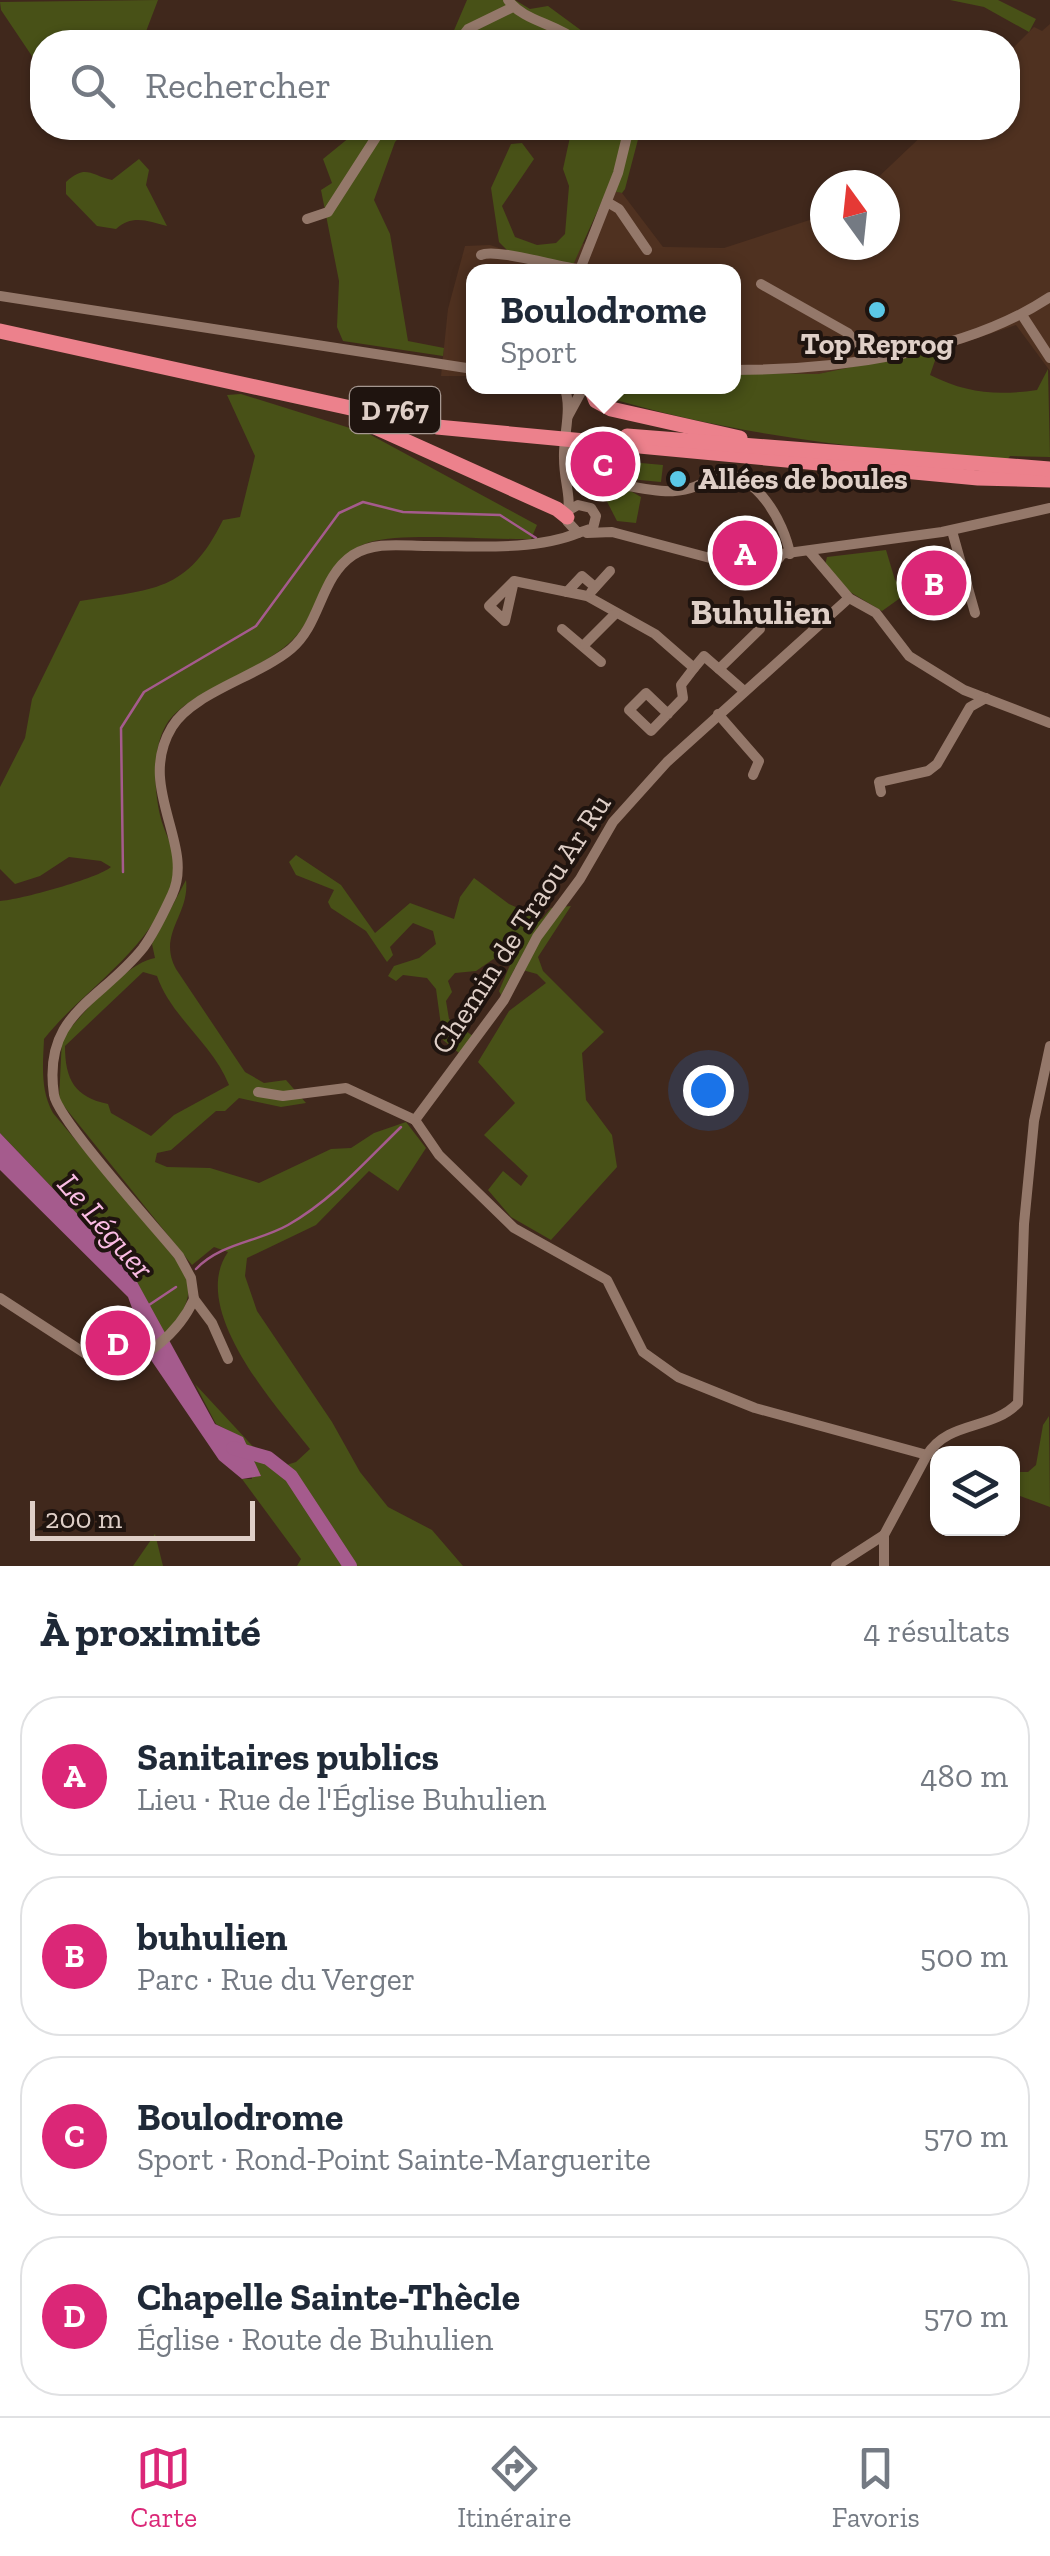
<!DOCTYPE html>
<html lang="fr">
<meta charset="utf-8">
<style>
:root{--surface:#fff;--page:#f2f2f3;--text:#1f2937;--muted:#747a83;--line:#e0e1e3;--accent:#db2777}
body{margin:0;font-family:"Zilla Slab",serif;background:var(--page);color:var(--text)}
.controls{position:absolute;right:30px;bottom:30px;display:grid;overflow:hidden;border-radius:20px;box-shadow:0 2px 8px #0004}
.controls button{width:90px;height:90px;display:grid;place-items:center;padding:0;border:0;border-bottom:2px solid var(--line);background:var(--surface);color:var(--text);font:50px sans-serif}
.compass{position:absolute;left:810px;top:170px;width:90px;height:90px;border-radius:50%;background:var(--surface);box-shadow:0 2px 8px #0004;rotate:345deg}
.scale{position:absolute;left:30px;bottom:25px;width:225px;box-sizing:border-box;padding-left:10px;border:5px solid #dfcfc7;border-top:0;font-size:28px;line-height:35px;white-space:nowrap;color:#dfcfc7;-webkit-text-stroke:8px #1f140f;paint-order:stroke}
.you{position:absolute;left:708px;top:1090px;width:35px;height:35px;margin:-25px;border:8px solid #fff;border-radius:50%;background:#1a73e8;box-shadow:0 0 0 15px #1a73e833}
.badge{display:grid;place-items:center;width:65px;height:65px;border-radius:50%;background:var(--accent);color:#fff;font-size:32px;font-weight:700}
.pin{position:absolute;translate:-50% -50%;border:5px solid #fff;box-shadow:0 2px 10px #0006}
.popup{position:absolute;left:466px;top:264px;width:275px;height:130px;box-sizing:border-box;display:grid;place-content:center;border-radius:20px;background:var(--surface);filter:drop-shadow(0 2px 8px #0005);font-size:32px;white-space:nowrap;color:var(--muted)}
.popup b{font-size:38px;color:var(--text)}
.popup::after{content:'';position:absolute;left:50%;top:100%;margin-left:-20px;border:20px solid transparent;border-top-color:var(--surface)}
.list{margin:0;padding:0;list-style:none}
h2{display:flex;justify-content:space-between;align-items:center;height:130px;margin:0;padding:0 40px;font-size:42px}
h2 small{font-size:32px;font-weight:400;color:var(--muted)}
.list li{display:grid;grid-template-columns:65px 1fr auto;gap:30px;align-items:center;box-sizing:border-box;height:160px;margin:0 20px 20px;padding:0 20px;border:2px solid var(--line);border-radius:40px}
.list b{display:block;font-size:38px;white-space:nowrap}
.list p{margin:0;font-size:32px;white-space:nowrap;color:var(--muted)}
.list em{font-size:32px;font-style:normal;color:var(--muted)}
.icon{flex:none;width:55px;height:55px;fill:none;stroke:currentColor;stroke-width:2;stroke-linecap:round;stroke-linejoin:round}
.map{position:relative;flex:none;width:1050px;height:1566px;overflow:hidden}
.search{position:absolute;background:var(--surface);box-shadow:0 2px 8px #0004;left:30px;right:30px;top:30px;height:110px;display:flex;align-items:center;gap:25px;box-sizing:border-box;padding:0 35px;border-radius:40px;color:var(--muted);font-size:38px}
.sheet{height:850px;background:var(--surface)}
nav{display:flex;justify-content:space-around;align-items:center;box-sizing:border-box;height:140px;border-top:2px solid var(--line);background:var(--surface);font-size:28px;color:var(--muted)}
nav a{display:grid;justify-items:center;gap:5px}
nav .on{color:var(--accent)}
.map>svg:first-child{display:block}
.built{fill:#4f3120}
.green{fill:#485117;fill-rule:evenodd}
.water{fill:#a55b8d}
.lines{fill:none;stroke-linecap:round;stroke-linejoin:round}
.stream{stroke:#a55b8d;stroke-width:2.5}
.river{stroke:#a55b8d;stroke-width:14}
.minor{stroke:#94786a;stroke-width:10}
.highway{stroke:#ec818c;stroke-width:15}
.poi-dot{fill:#5bc8e7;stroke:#1f140f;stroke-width:4}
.labels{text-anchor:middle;stroke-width:8;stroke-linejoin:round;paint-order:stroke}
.shield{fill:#1f140f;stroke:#a59790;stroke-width:2.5}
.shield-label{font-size:28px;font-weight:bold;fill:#dfcfc7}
.poi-label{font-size:30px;font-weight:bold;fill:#dfcfc7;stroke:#1f140f}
.street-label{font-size:30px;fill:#dfcfc7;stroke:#1f140f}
.water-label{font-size:32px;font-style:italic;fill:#fabce4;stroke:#1f140f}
.quarter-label{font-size:35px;font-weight:bold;fill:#dfcfc7;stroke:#1f140f}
</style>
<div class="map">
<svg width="1050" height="1566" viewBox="0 0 1050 1566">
<rect width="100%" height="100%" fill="#40281c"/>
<!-- built -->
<polygon class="built" points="1050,24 1050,371 1016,325 951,347 818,374 733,373 733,272 473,272 473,376 441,376 448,309 465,246 490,245 535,260 585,243 607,189 622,193 663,247 724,248 825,215 825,245 885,245 885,185 870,185 930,128 1008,128 1008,53 1034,27 1042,31"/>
<!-- green -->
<g class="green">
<polygon points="158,0 142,42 42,42 42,71 1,10 0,2"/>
<polygon points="467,0 515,0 530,9 548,6 597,42 560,42 534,34 502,35 491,42 449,42"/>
<polygon points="950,0 998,0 1036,19 1029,32 984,7"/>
<polygon points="361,128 408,128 395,142 374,200 390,234 408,341 444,348 443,356 343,341 337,327 339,281 321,190 332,183 323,159"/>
<polygon points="592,128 641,128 625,189 622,193 607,190 573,265 508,251 499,242 491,188 511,144 522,143 534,159 502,206 515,237 537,245 556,243 565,234 569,186 563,169 570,137"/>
<path d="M139 159 149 170 146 185 167 226C148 221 132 214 116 229L97 226 66 194V182C86 164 90 175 112 180Z"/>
<path d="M939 349 930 375C966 393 996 396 1037 390L1048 369 1050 457 1010 456 1007 460C869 450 735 436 602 396L597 387 733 386V373L818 374Z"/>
<path d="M241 394 369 434 537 525 531 539C493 540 402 532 370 542 328 554 322 605 297 635 266 672 187 689 166 725 152 749 154 789 160 815 164 834 179 854 174 874 158 947 88 984 44 1039 43 1064 40 1090 53 1113L182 1267C197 1297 183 1312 164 1336L130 1269 0 1133V901C19 900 99 878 111 867L101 861 69 857 40 876 15 884 0 869V787L25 738 32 699 80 601C153 589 187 593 223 520L240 517 255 456 227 395Z"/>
<polygon points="630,462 663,465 661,482 629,479"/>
<polygon points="600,488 627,489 641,497 636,523 617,521"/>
<polygon points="886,550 895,580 910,591 882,611 850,592 825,565 827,557"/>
<polygon points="296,855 341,885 375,933 410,903 454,919 460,897 474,878 509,904 542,919 551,908 571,906 538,957 543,971 604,1032 582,1053 586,1100 612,1135 617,1167 551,1240 511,1217 488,1190 503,1171 521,1186 528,1176 484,1135 515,1103 478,1062 509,1011 546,983 537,974 515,968 501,995 499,991 510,965 495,958 476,971 455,973 448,981 452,992 446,1001 449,1019 473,1036 459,1053 443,1040 436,989 427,978 403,975 396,981 388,976 394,966 419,958 436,944 433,931 413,923 390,947 393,955 387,962 366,931 331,908 328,902 334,890 296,875 289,862"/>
<path d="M186 880C190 915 157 934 176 969L245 1072 264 1083 286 1080 306 1103 281 1107 239 1098 225 1111H216L171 1150 157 1153 155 1162 167 1167 210 1168 259 1183 331 1149 351 1148 374 1133 406 1122 426 1148 398 1191 369 1171 316 1225 247 1258 245 1276 257 1311 332 1422 360 1472 388 1507 432 1530 463 1566H297L301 1559 242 1479H252L243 1438 216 1424 195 1384 274 1469 296 1462 310 1449C276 1406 188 1309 228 1252L214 1247 192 1265 59 1100 62 1038C80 1016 127 962 155 958L152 944ZM143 972 157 976C171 1017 213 1044 229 1085L174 1115 151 1136 111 1113 108 1104C75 1097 65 1080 65 1046Z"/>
<polygon points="1049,1416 1050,1507 1012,1493 1013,1472 1028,1472 1036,1465 1043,1425"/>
<polygon points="155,1534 163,1566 133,1566"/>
</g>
<!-- water -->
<polygon class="water" points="0,1133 130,1269 215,1424 243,1437 261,1476 242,1479 219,1460 151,1360 128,1297 0,1170"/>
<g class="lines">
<!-- stream -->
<g class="stream">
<polyline points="123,872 121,728 144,692 256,626 339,513 363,502 403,512 500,515 536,538"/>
<path d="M196 1269C221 1243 258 1242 288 1225 332 1200 365 1162 401 1127"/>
<polyline points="149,1305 176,1287"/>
</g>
<!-- river -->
<polyline class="river" points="233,1448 268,1458 291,1476 350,1566"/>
<!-- minor -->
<g class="minor">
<path d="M508 0C525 22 553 22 579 42"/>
<polyline points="458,42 468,29 513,7"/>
<polyline points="607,202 619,209 647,250"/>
<polyline points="307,219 328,212 382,128"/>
<path d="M481 255C495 248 558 267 579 269"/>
<polyline points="579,272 618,173 629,128"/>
<polyline points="761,284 848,333 868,358"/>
<polyline points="0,296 473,369"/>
<polyline points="1022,315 1050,358"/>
<path d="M733 370C835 370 964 354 1050 297"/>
<path d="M564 386C573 409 563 435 564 458 564 484 572 494 567 521L578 533 593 528 596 516 591 508 578 505 571 509"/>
<polyline points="568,416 581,392 589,386"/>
<path d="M601 481C643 487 681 504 716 474 756 470 784 522 790 554"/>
<polyline points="952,531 975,613"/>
<polyline points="587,533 612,532 710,558 743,559 942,532 1050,508"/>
<polyline points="810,552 849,598 876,613 909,656 964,690 1050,723"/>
<polyline points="756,571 771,567 780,557"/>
<polyline points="514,581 489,606 505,621 514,581 587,596 655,634 694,668 704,656 743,690"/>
<polyline points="567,592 582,576 595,587"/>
<polyline points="591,592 610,571"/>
<polyline points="562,629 601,662"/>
<polyline points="585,644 615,614"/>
<polyline points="719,669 760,629"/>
<polyline points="668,714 646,693 629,710 651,731 683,698 681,685 694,668"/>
<polyline points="718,714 759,761 753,775"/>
<polyline points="881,792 879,782 928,771 937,764 970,707 986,698"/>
<polyline points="258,1092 283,1096 346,1088 415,1120"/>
<path d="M415 1120 439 1155 514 1228 607 1280 643 1352 678 1377 755 1408 927 1455C949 1420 991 1431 1018 1403L1024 1224 1034 1121 1050 1046"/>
<polyline points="415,1120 504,1000 537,937 580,879 613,822 667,762 849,598"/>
<path d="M0 1298 106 1367C142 1366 180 1331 194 1299L191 1278 179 1256C157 1229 58 1120 54 1095 42 1013 100 1002 143 948 155 932 163 914 172 895 196 844 135 788 172 727 192 693 259 676 291 649 321 624 320 577 353 555 375 541 403 546 427 546 475 546 534 551 578 533"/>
<polyline points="194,1299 212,1323 228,1359"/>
<polyline points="836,1566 884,1535"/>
<polyline points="884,1566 884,1535 927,1455"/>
</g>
<!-- highway -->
<g class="highway">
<polyline points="0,331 437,427 978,478 1050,480"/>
<polyline points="590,386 596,401 611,409 740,438"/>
<polyline points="357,419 557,509 567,517"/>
<polyline points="627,436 1050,469"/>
</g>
</g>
<!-- markers -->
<g class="poi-dot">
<circle cx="877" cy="310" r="10"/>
<circle cx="678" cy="479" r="10"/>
</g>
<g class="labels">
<!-- shield labels -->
<rect class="shield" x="350" y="387" width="90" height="46" rx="8"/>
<g class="shield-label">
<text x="395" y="420">D 767</text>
</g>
<!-- poi labels -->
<g class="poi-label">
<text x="877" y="354">Top Reprog</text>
<text x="698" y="489" text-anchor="start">Allées de boules</text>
</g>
<!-- street labels -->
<g class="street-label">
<text transform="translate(521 924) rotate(-57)" y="10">Chemin de Traou Ar Ru</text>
</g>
<!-- water labels -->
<g class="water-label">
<text transform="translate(106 1226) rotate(49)" y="11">Le Léguer</text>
</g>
<!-- quarter labels -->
<g class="quarter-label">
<text x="761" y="624">Buhulien</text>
</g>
</g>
</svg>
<div class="controls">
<button><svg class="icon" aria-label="layers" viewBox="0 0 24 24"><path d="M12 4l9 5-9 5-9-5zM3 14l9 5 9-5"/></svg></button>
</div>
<svg class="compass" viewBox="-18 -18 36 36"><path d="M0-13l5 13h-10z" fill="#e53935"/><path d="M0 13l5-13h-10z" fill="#747a83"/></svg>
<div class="scale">200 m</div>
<div class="you"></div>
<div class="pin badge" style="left:745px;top:553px">A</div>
<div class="pin badge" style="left:934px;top:583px">B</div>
<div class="pin badge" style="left:603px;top:464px">C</div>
<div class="popup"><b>Boulodrome</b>Sport</div>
<div class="pin badge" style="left:118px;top:1343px">D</div>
<div class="search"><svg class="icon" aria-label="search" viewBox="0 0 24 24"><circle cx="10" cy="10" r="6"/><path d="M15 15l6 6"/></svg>Rechercher</div>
</div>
<section class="sheet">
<h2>À proximité<small>4 résultats</small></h2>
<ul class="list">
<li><span class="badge">A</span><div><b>Sanitaires publics</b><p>Lieu · Rue de l'Église Buhulien</p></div><em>480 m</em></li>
<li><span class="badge">B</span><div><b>buhulien</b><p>Parc · Rue du Verger</p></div><em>500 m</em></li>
<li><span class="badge">C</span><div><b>Boulodrome</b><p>Sport · Rond-Point Sainte-Marguerite</p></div><em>570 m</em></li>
<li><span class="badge">D</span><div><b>Chapelle Sainte-Thècle</b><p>Église · Route de Buhulien</p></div><em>570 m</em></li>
</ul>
</section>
<nav>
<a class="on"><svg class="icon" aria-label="map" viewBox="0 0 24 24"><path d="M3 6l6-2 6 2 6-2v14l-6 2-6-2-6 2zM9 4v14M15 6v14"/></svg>Carte</a>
<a><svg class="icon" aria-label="directions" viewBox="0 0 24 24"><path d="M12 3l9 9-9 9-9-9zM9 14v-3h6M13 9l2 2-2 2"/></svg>Itinéraire</a>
<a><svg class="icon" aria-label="saved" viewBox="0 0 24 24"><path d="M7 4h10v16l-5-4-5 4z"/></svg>Favoris</a>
</nav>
